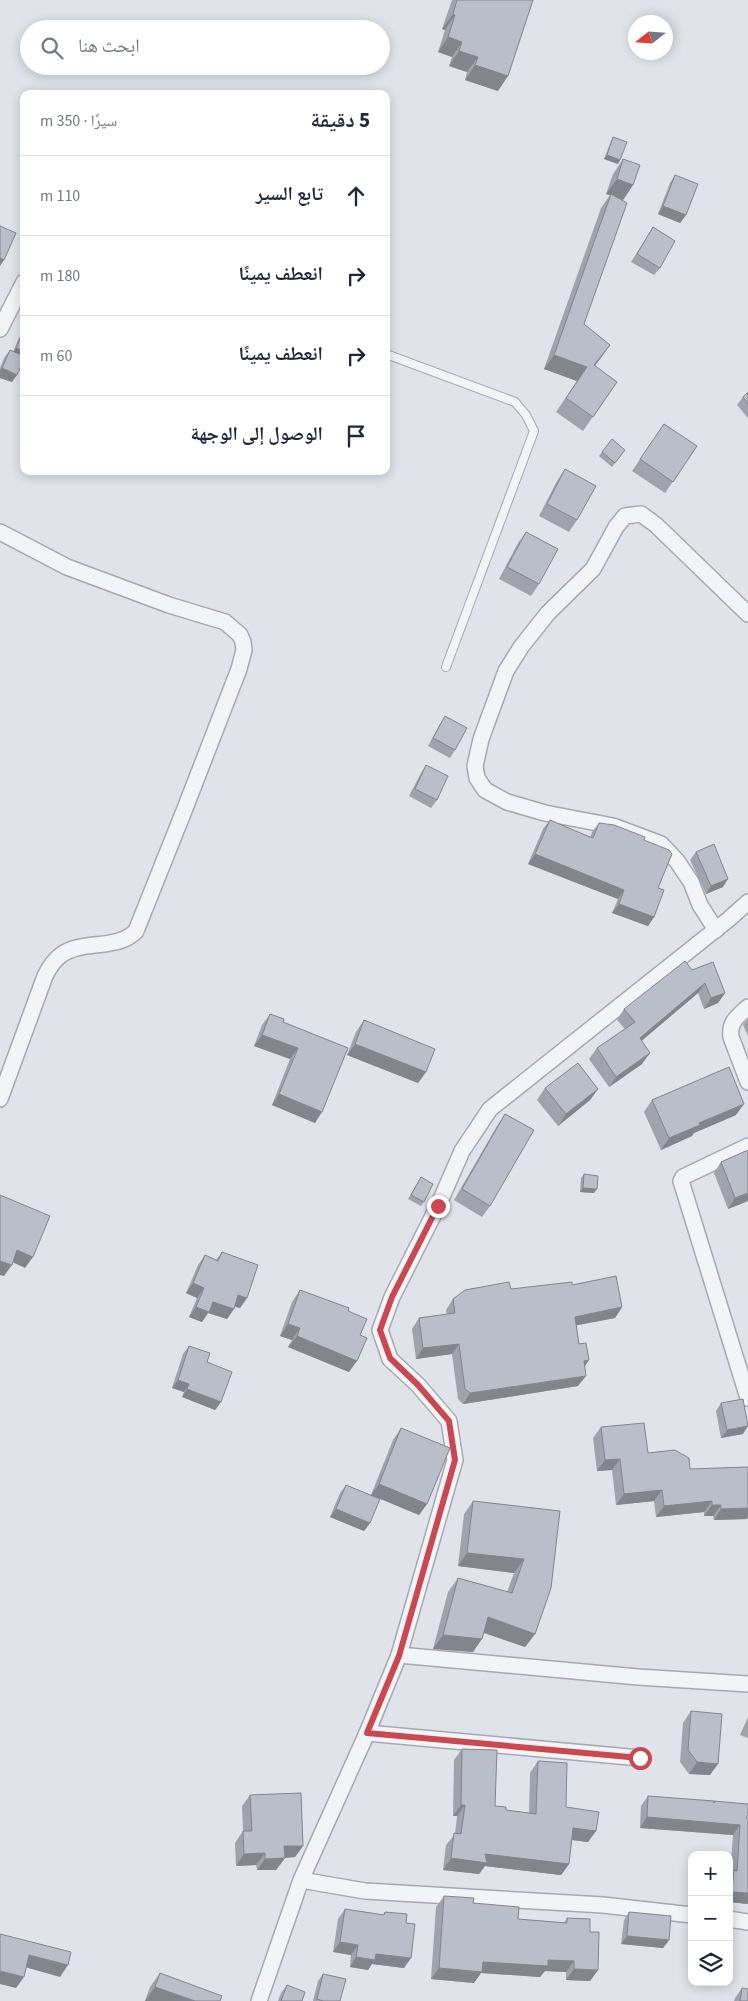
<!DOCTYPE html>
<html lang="ar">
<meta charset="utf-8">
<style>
:root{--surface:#fff;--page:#f6f6f7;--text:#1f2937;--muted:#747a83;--line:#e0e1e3}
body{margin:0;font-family:"Source Sans 3","Noto Naskh Arabic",sans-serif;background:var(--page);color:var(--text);direction:rtl}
.controls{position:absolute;right:15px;bottom:15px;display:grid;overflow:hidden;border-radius:10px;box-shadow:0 2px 12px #0003}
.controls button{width:45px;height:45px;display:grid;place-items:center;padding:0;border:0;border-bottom:1px solid var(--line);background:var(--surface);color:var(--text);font:25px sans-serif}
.compass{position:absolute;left:628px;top:15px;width:45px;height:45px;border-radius:50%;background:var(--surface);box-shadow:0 2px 12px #0003;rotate:253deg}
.stop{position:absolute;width:15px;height:15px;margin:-11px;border:4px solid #ca4850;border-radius:50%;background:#fff}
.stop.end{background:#ca4850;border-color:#fff;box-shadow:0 1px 5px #0008}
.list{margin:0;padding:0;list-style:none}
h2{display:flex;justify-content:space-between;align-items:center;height:65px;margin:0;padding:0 20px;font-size:21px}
h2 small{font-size:16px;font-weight:400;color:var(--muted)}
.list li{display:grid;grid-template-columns:32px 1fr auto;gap:15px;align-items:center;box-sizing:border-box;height:80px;padding:0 20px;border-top:1px solid var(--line)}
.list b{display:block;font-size:19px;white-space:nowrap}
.list em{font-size:16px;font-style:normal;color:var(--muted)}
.icon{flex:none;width:28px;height:28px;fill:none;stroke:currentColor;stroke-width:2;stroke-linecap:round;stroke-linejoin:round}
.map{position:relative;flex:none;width:748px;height:2001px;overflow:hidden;direction:ltr}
.search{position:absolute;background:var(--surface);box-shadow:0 2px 12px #0003;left:20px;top:20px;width:370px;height:55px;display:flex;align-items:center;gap:12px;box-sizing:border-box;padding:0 18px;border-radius:28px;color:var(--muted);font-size:19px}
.panel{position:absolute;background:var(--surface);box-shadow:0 2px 12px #0003;left:20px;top:90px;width:370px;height:385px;border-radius:10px;direction:rtl}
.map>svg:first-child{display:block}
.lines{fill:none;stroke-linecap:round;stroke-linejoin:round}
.service-casing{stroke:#a5a9b3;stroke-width:10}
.minor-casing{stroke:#a5a9b3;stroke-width:18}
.service{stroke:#f3f4f7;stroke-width:8}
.minor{stroke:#f3f4f7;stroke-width:15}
.wall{fill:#a0a3ac}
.shaded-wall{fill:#82858c}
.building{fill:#babec8;stroke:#82858c}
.route{stroke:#ca4850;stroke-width:6}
</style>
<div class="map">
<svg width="748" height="2001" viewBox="0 0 748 2001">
<rect width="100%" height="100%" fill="#e0e3e9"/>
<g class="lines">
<!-- service casing -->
<g class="service-casing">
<polyline id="service" points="386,354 515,402 526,415 534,431 446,667"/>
</g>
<!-- minor casing -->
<g class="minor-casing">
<g id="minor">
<polyline points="0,329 24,282"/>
<path d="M0 532 67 567 169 605 225 622 240 635 243 642 244 650 239 669 184 811 136 931C117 951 83 939 61 955 54 960 49 968 45 976L0 1099"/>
<polyline points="716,930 700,905 691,882 677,861 661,844 613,826 545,813 507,802 485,790 477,778 475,766 481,739 506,671 521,647 548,613 593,569 616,527 625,516 641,514 656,525 748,614"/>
<path d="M748 1007C737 1017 729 1022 731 1037L748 1082"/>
<polyline points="748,1146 683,1177 681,1181 748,1398"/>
<polyline points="399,1655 638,1677 748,1684"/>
<polyline points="367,1733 640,1758"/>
<polyline points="301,1880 365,1891 603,1905 692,1915"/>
<polyline points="729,1919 748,1922"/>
<polyline points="259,2001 301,1880 367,1733 399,1655 455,1460 449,1421 418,1385 390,1359 380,1330 392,1297 438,1206 462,1151 490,1109 729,919 748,902"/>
</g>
</g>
<!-- service -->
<use href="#service" class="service"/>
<!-- minor -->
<use href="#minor" class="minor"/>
</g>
<!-- wall -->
<g class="wall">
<polygon points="452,0 533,0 498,91 465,80 467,72 449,66 452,57 438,52 445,30 442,29"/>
<polygon points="613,137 620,160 618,164 604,159 611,141"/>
<polygon points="623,159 633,185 623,200 619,199 584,324 610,345 595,366 617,382 583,431 556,412 577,381 544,369 601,208 610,195 606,194 613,174"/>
<polygon points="675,175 686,215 680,223 658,214 670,183"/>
<polygon points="653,227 660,268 654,275 631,262"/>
<polygon points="22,334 12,382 0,378 0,368 4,358 10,350 13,352 19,338"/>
<polygon points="748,392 748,418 737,405 743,397"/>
<polygon points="664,424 697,446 665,493 632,471"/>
<polygon points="625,450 612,467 599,456 602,452"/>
<polygon points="565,469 577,520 569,532 539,516 557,481"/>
<polygon points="526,532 539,584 531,596 499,579 518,543"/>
<polygon points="445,716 455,750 450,758 428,746 440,724"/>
<polygon points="426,765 437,800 431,808 409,796 421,773"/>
<polygon points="550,820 590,838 592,832 599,823 644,840 658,888 654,917 648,926 612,913 618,899 528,864 543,829"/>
<polygon points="696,852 723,887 706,894 690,860"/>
<polygon points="692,970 725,993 718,1003 704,1009 698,993 641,1041 642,1064 609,1087 589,1059 597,1048 625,1029 617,1020 624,1009"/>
<polygon points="270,1014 283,1022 348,1048 315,1123 272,1105 290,1059 254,1046 262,1025"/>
<polygon points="748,1018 748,1036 743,1025"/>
<polygon points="364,1020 426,1072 418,1083 347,1055 356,1032"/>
<polygon points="545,1088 598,1089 590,1100 558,1126 537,1100"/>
<polygon points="652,1100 736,1115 694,1133 692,1136 661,1150 644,1112"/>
<polygon points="505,1114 490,1206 482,1217 454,1200 497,1126"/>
<polygon points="748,1150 748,1201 728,1209 714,1173 721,1162"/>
<polygon points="584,1174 594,1193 580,1192 581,1178"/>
<polygon points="421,1177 424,1202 421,1206 408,1199"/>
<polygon points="222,1252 247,1298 240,1308 235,1307 227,1319 208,1313 202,1322 189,1317 197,1298 186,1293 198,1265 205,1255 216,1260"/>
<polygon points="572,1285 622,1307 615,1318 576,1325 579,1344 584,1366 578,1386 463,1404 458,1399 452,1354 416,1359 412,1329 419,1318 447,1315 446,1310 453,1299 511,1289"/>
<polygon points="300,1290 348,1311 360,1335 349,1372 288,1347 292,1340 280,1336 292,1302"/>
<polygon points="189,1346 207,1362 221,1402 215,1410 182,1397 184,1392 172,1388 183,1354"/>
<polygon points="721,1403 743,1434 721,1438 716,1411"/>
<polygon points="601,1427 648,1453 690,1469 747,1519 714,1520 713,1516 704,1516 704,1512 656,1517 654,1501 616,1505 612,1470 597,1471 593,1438"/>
<polygon points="401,1428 427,1504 419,1515 371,1495 393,1440"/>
<polygon points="346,1485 370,1523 364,1531 330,1517 340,1493"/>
<polygon points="473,1501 560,1511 535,1634 525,1647 484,1633 473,1652 433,1649 448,1592 458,1578 507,1592 514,1573 458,1566 464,1514"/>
<polygon points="691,1711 710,1775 689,1774 680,1762 683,1723"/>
<polygon points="748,1717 748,1738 740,1735"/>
<polygon points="462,1749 495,1806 506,1810 529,1813 530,1773 538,1761 566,1807 596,1831 588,1842 572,1840 569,1864 561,1875 485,1866 479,1874 443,1870 446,1845 455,1834 457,1816 453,1816 454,1760"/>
<polygon points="250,1795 303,1846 295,1857 285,1858 276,1870 257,1870 256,1865 236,1866 235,1843 243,1831 242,1806"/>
<polygon points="648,1796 748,1818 748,1904 729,1902 729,1877 730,1875 733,1835 640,1828 641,1806"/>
<polygon points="444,1896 473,1903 518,1919 564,1923 567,1918 590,1932 598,1970 590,1981 566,1980 566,1972 545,1971 540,1977 481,1973 474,1983 431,1979 436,1907"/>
<polygon points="345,1909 383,1915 385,1912 406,1923 404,1968 372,1964 368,1970 350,1967 351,1955 333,1952 338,1919"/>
<polygon points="629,1912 669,1940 663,1948 621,1944 624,1920"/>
<polygon points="160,1973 220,2001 145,2001 150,1987"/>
<polygon points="323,1974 340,2001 313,2001 318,1981"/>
<polygon points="287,1985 302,2001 278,2001 281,1993"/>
<polygon points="742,1988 748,2001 734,2001 735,1998"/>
</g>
<!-- shaded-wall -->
<g class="shaded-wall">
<polygon points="453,14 455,15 445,30 442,29"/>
<polygon points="448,37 462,42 452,57 438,52"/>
<polygon points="459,51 478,57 467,72 449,66"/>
<polygon points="475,65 508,76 498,91 465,80"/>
<polygon points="607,155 620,160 618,164 604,159"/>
<polygon points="617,179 633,185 623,200 606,194"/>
<polygon points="663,206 686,215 680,223 658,214"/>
<polygon points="0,258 4,260 0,266"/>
<polygon points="610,345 600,359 584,379 594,365"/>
<polygon points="16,348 24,351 24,356 13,352"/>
<polygon points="554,355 587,367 577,381 544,369"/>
<polygon points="2,368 17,375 12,382 0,378 0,371"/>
<polygon points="535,854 624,890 618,899 528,864"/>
<polygon points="728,879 723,887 706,894 711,886"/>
<polygon points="619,904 654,917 648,926 612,913"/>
<polygon points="705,983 698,993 632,1049 640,1038"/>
<polygon points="725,993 718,1003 704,1009 711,998"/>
<polygon points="262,1035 298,1048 290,1059 254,1046"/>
<polygon points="355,1044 426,1072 418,1083 347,1055"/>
<polygon points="650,1053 642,1064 609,1087 616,1077"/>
<polygon points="598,1089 590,1100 558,1126 566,1114"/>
<polygon points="279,1094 322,1112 315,1123 272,1105"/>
<polygon points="744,1104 736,1115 694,1133 692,1136 661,1150 669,1138 699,1123"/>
<polygon points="583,1188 597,1189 594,1193 580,1192"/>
<polygon points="748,1193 748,1201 728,1209 735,1198"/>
<polygon points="17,1250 33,1257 25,1268 10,1261"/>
<polygon points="0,1261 12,1265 4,1276 0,1275"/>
<polygon points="193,1283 204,1288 197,1298 186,1293"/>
<polygon points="238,1295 247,1298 240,1308 231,1305"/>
<polygon points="213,1302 234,1309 227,1319 208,1313 202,1322 189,1317 196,1307"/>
<polygon points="622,1307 615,1318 568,1327 575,1317"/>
<polygon points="288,1324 300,1328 292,1340 280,1336"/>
<polygon points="297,1336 357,1361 349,1372 288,1347"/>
<polygon points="459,1344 452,1354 416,1359 423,1348"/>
<polygon points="589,1360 582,1371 584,1361"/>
<polygon points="586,1376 578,1386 463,1404 470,1393"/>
<polygon points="178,1380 189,1384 184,1392 172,1388"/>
<polygon points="187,1389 221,1402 215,1410 182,1397"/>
<polygon points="748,1426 743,1434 721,1438 727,1430"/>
<polygon points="620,1459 612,1470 597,1471 605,1460"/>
<polygon points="379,1484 427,1504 419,1515 371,1495"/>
<polygon points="662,1490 654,1501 616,1505 624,1494"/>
<polygon points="712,1501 704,1512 656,1517 664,1506"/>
<polygon points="712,1505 721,1505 713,1516 704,1516"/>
<polygon points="748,1508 748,1517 747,1519 714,1520 721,1509"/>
<polygon points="336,1509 370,1523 364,1531 330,1517"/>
<polygon points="467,1553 524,1559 514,1573 458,1566"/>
<polygon points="488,1617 535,1634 525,1647 479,1631"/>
<polygon points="443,1635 482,1639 473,1652 433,1649"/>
<polygon points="697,1762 718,1764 710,1775 689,1774"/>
<polygon points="461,1805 465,1805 457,1816 453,1816"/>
<polygon points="647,1817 740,1825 733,1835 640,1828"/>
<polygon points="573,1828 596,1831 588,1842 565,1839"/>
<polygon points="284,1846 303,1846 295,1857 276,1858"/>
<polygon points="265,1853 256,1865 236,1866 244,1854"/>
<polygon points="485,1854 569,1864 561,1875 485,1866 479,1874 443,1870 451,1858"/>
<polygon points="285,1858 276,1870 257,1870 265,1859"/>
<polygon points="732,1892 748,1893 748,1904 729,1902 729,1896"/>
<polygon points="627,1936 669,1940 663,1948 621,1944"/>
<polygon points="340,1942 358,1945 351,1955 333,1952"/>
<polygon points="376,1954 411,1958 404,1968 372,1964 368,1970 350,1967 356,1957"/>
<polygon points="29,1955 68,1965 60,1977 21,1966"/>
<polygon points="548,1960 574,1961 566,1972 545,1971 540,1977 481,1973 474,1983 431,1979 439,1968 483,1962"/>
<polygon points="574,1969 598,1970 590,1981 566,1980"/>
<polygon points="0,1971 24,1977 16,1988 0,1984"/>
<polygon points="155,1987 195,2001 145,2001"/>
</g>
<!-- building -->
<g class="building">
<polygon points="457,0 533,0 508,76 475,65 478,57 459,51 462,42 448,37 455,15 453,14"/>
<polygon points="613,137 627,142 620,160 607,155"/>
<polygon points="623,159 640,165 633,185 617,179"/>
<polygon points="675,175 698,184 686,215 663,206"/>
<polygon points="611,194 627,203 584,324 610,345 594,365 617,382 593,417 566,398 587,367 554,355"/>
<polygon points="0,226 16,233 4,260 0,258"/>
<polygon points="653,227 675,241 660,268 637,254"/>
<polygon points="22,334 24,335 24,351 16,348"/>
<polygon points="10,350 24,356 24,359 17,375 2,368"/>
<polygon points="748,392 748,404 743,397"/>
<polygon points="664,424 697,446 673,482 640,459"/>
<polygon points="612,439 625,450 615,463 602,452"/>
<polygon points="565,469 596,486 577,520 547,504"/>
<polygon points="526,532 558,549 539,584 507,567"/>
<polygon points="445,716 467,728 455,750 433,738"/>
<polygon points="426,765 448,776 437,800 415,789"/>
<polygon points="550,820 590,837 593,838 599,823 614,825 645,837 644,840 669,850 672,854 658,888 664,890 654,917 619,904 624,890 535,854"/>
<polygon points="714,844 728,879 711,886 696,852"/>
<polygon points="685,961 692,970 713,962 725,993 711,998 705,983 640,1038 650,1053 616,1077 597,1048 635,1022 624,1009"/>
<polygon points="270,1014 284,1019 283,1022 348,1048 322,1112 279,1094 298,1048 262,1035"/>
<polygon points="364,1020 435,1049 426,1072 355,1044"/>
<polygon points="578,1063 598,1089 566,1114 545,1088"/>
<polygon points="729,1067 744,1104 699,1123 700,1125 669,1138 652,1100"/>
<polygon points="505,1114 534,1130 490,1206 462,1189"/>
<polygon points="748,1150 748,1193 735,1198 721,1162"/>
<polygon points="584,1174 598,1176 597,1189 583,1188"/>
<polygon points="421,1177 433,1184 424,1202 411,1195"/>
<polygon points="0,1195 50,1216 33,1257 17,1250 12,1265 0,1261"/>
<polygon points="222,1252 258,1265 247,1298 238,1295 234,1309 213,1302 209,1312 196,1307 204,1288 193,1283 205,1255 218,1261"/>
<polygon points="616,1276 622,1307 575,1317 579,1344 586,1343 589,1360 584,1361 586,1376 470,1393 465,1389 459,1344 423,1348 419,1318 455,1313 453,1299 465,1290 509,1282 511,1289 572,1282 572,1285"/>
<polygon points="300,1290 349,1308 348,1311 367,1319 360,1335 367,1338 357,1361 297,1336 300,1328 288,1324"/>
<polygon points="189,1346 210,1353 207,1362 232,1372 221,1402 187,1389 189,1384 178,1380"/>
<polygon points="743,1399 748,1426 727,1430 721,1403"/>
<polygon points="644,1423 648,1453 675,1450 689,1458 690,1469 748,1467 748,1508 721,1509 721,1505 712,1505 712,1501 664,1506 662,1490 624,1494 620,1459 605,1460 601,1427"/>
<polygon points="401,1428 450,1448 427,1504 379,1484"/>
<polygon points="346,1485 380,1499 370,1523 336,1509"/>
<polygon points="473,1501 560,1511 551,1588 535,1634 488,1617 482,1639 443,1635 458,1578 512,1593 524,1559 467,1553"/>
<polygon points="691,1711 722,1714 718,1764 697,1762 688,1750"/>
<polygon points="462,1749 497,1750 495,1806 506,1807 506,1810 536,1814 538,1761 567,1763 566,1807 599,1812 596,1831 573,1828 569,1864 485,1854 487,1863 451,1858 454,1833 461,1834 465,1805 461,1805"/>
<polygon points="301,1793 303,1846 284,1846 285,1858 265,1859 265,1853 244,1854 243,1831 252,1831 250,1795"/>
<polygon points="648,1796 714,1801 714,1803 714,1801 748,1804 748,1815 746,1818 748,1818 748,1893 732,1892 734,1870 737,1871 740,1825 647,1817"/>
<polygon points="444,1896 474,1898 473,1903 519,1907 518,1919 567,1923 567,1918 590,1919 590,1932 599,1932 598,1970 574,1969 574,1961 548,1960 548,1966 483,1962 482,1972 439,1968"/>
<polygon points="345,1909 384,1915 385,1912 407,1914 406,1923 415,1924 411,1958 376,1954 375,1960 356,1957 358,1945 340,1942"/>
<polygon points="629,1912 671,1916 669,1940 627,1936"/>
<polygon points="0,1934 71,1952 68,1965 29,1955 24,1977 0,1971"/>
<polygon points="160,1973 222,1996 220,2001 195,2001 155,1987"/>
<polygon points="323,1974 346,1979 340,2001 323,2001 317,1999"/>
<polygon points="287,1985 305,1992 302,2001 281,2001"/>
<polygon points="742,1988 748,1989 748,2001 740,2001"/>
</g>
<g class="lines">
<!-- route -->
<polyline class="route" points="438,1206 392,1297 380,1330 390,1358 418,1385 449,1421 455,1460 399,1656 367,1733 640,1758"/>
</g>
</svg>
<div class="controls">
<button>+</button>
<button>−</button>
<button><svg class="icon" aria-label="layers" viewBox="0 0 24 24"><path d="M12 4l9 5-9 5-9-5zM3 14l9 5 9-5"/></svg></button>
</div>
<svg class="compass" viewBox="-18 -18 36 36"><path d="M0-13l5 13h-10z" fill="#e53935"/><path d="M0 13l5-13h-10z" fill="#747a83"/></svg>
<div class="stop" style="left:640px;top:1758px"></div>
<div class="stop end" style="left:438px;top:1206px"></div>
<div class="search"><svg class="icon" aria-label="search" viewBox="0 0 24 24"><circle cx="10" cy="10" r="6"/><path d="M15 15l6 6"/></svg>ابحث هنا</div>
<section class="panel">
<h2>5 دقيقة<small>سيرًا · 350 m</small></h2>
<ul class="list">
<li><svg class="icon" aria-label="ahead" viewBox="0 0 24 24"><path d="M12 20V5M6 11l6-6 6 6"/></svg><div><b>تابع السير</b></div><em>110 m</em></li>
<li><svg class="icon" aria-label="right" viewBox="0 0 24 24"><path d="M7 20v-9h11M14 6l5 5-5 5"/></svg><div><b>انعطف يمينًا</b></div><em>180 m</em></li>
<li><svg class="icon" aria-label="right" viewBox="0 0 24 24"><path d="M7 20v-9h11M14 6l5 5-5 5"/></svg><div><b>انعطف يمينًا</b></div><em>60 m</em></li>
<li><svg class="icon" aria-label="arrive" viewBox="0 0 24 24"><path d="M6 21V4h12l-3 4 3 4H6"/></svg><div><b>الوصول إلى الوجهة</b></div></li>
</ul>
</section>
</div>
